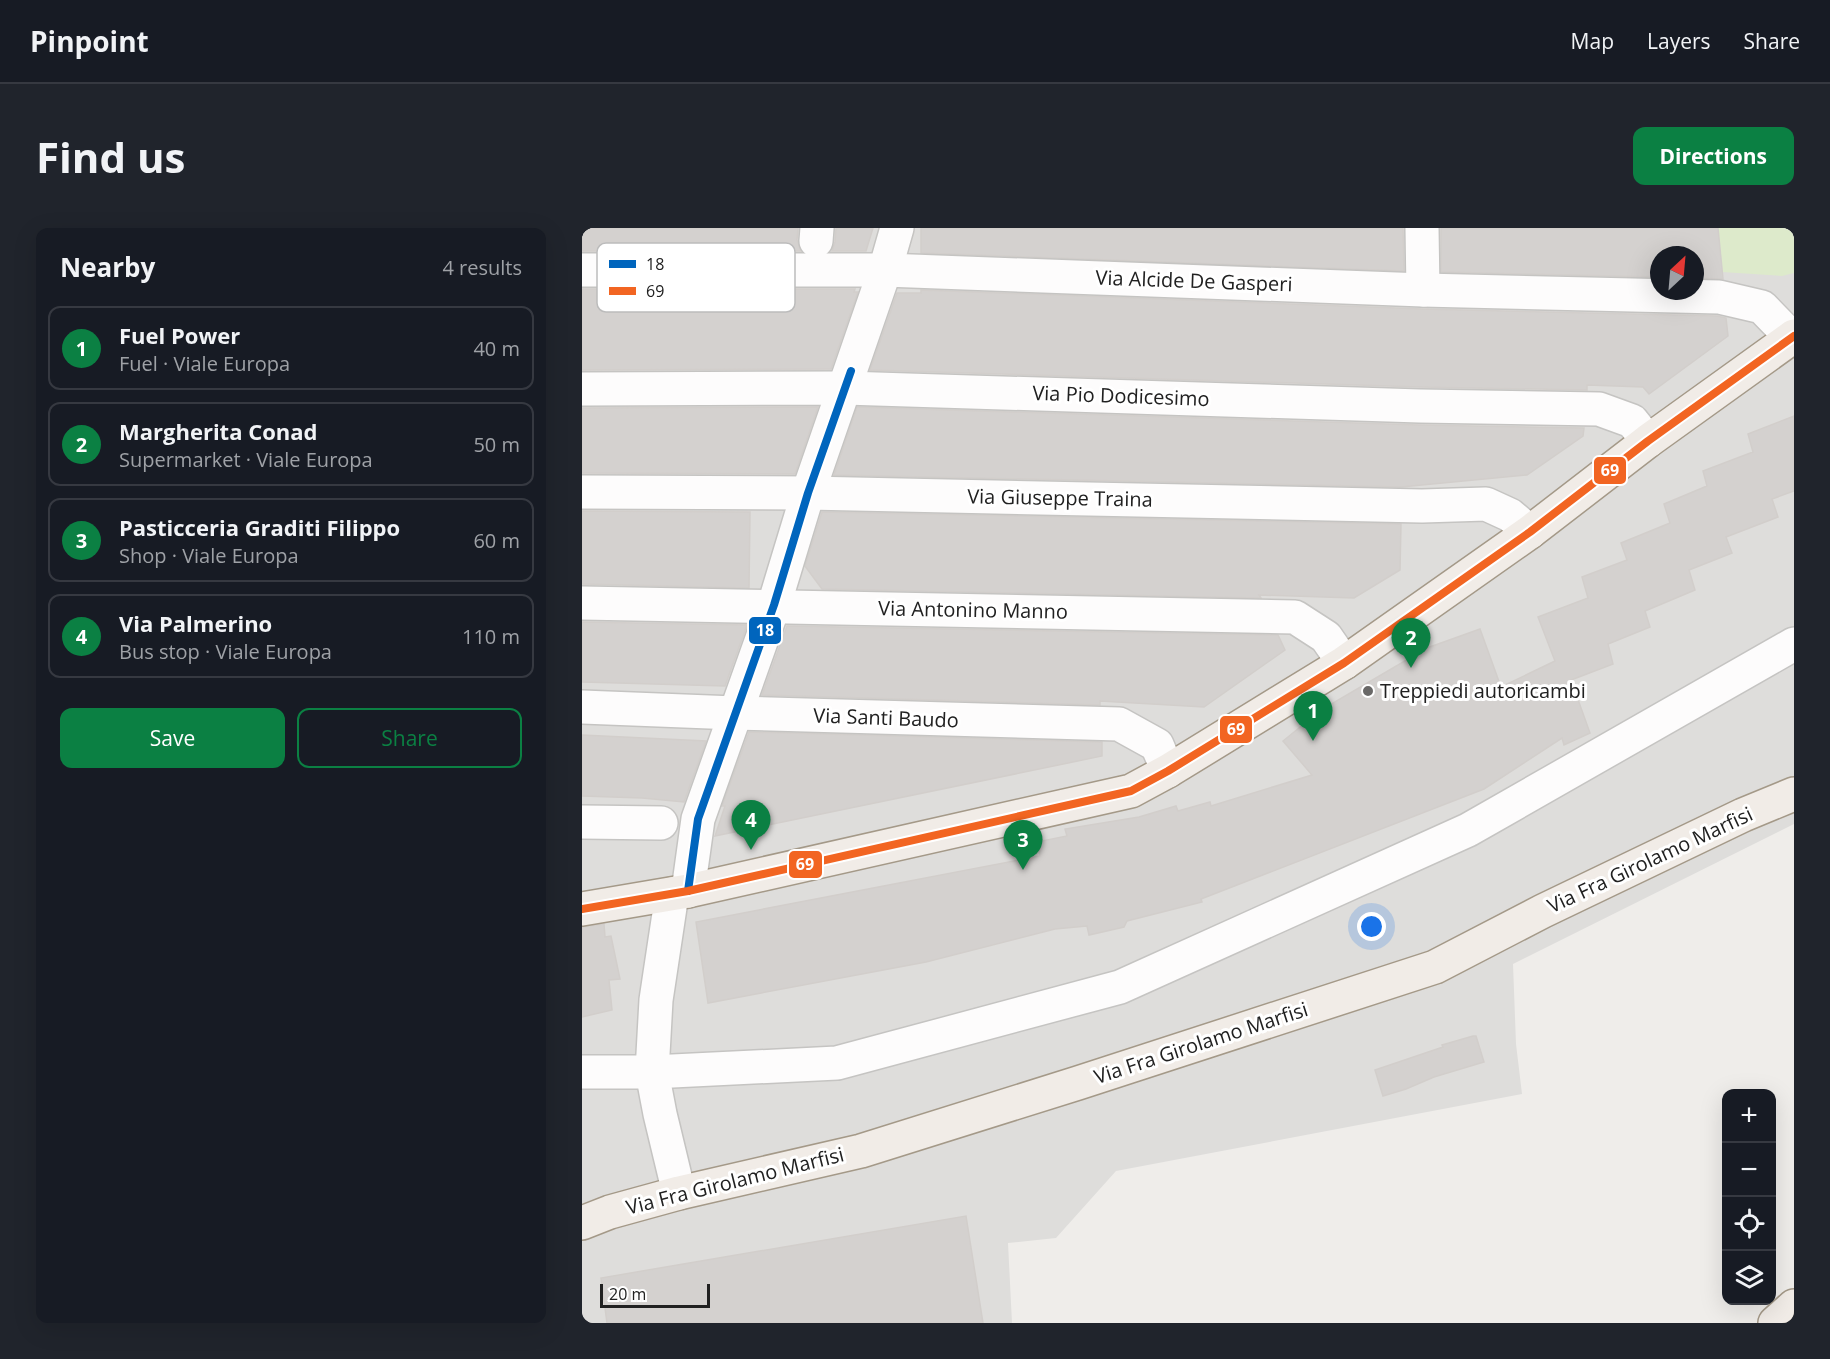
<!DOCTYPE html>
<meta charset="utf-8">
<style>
:root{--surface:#171b24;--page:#20242c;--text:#f1f3f6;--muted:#9ea1a6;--line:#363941;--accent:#0b8043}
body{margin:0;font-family:"Open Sans",sans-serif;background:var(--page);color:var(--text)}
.controls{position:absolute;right:18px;bottom:18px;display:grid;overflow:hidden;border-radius:12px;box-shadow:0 6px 24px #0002}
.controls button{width:54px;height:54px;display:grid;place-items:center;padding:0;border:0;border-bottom:2px solid var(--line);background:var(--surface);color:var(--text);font:30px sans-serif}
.compass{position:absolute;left:1068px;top:18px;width:54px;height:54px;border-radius:50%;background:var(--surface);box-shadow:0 6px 24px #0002;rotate:26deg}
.scale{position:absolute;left:18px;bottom:15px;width:110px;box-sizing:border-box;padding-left:6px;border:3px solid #212121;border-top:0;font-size:16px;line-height:21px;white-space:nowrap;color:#212121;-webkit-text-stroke:4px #fff;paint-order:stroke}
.you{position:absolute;left:790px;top:699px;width:21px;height:21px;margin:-15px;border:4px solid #fff;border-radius:50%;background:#1a73e8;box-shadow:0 0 0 9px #1a73e833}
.badge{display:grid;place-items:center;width:39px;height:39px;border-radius:50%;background:var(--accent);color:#fff;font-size:20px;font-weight:700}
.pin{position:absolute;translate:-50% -50px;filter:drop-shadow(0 2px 3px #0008)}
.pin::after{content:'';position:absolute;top:32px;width:21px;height:18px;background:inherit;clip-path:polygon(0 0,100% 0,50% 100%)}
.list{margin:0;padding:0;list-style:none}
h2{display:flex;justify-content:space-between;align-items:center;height:78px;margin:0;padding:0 24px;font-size:26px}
h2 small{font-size:20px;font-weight:400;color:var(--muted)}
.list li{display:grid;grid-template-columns:39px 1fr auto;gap:18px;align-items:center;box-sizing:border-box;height:84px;margin:0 12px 12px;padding:0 12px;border:2px solid var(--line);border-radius:12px}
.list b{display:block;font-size:22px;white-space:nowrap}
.list p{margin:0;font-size:20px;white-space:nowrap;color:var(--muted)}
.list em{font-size:20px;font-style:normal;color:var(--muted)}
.actions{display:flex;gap:12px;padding:18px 24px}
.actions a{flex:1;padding:14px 0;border:2px solid var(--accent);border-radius:12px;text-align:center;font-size:21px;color:var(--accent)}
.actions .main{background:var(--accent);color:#fff}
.icon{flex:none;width:33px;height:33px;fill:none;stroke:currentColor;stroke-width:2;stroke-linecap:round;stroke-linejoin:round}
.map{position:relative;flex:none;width:1212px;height:1095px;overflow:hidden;border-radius:12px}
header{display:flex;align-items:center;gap:36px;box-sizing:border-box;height:84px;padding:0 30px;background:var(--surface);border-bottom:2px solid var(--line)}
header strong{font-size:28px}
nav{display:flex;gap:33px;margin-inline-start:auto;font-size:21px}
.intro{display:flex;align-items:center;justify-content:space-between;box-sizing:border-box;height:144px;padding:0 36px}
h1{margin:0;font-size:42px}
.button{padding:15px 27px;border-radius:12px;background:var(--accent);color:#fff;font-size:21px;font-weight:700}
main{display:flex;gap:36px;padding:0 36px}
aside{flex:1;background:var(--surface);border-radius:12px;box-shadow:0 6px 24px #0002}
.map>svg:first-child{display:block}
.residential{fill:#dedddb;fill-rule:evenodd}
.grass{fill:#ddeacb}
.building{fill:#d4d1cf;stroke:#d2cecb;stroke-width:1.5}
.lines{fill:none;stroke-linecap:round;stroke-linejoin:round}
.minor-casing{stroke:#c5c4c2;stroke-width:36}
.major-casing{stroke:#a49988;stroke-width:36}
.minor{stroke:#fdfcfc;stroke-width:33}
.major{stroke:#f1ece7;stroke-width:33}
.bus-1-casing{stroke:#fff;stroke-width:12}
.bus-2-casing{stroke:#fff;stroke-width:12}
.bus-1{stroke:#0065bd;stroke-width:8}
.bus-2{stroke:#f26522;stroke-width:8}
.poi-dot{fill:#696867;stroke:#fff;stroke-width:2}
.labels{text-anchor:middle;stroke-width:6;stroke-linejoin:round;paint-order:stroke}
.street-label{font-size:20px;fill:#212121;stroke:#fff}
.poi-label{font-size:20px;fill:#212121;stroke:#fff;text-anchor:start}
.key{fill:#fff;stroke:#bcbcbc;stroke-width:1.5}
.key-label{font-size:16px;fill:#212121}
.line-badge{stroke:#fff;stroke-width:2}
.badge-label{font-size:16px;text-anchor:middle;font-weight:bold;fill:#fff}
</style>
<header>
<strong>Pinpoint</strong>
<nav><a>Map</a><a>Layers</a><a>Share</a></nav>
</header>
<div class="intro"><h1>Find us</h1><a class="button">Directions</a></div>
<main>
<aside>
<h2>Nearby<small>4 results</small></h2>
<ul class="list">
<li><span class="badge">1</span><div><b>Fuel Power</b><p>Fuel · Viale Europa</p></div><em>40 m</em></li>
<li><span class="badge">2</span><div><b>Margherita Conad</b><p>Supermarket · Viale Europa</p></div><em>50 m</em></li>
<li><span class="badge">3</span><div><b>Pasticceria Graditi Filippo</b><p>Shop · Viale Europa</p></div><em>60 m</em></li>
<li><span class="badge">4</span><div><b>Via Palmerino</b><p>Bus stop · Viale Europa</p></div><em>110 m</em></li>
</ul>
<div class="actions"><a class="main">Save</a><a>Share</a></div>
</aside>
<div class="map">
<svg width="1212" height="1095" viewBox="0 0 1212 1095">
<rect width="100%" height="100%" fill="#efedea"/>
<!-- residential -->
<path class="residential" d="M0 0H1212V596L931 736 934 816 940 866 534 943 474 1010 426 1015 430 1095H0ZM1077 27H1113V63H1077Z"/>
<!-- grass -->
<polygon class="grass" points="1136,0 1212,0 1212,45 1200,48 1140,44"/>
<!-- building -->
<g class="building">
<polygon points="0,0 216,0 215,12 219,23 0,23"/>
<polygon points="254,0 291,0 284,23 250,23 253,14"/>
<polygon points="339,0 821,0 822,43 339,25"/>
<polygon points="859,0 1136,0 1141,51 1113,50 1113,27 1077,27 1077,49 859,44"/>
<polygon points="0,61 273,61 272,64 276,64 249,141 0,142"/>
<polygon points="339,62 840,81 1135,88 1144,90 1146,108 1067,166 1061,159 1005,157 1005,162 838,159 288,142 315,65 339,65"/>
<polygon points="236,179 213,246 0,245 0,180"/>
<polygon points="275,179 837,197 1002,200 1001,208 945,247 819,259 252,247"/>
<polygon points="1212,188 1212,263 1190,271 1196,289 1144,309 1150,325 1107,342 1113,362 1063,383 1068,399 1026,416 1031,436 989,452 1008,505 982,517 980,510 902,561 619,671 620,674 545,693 542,699 507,707 505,698 473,701 344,734 126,775 114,694 458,628 455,614 485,608 483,601 557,589 594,578 596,583 628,574 629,578 730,547 701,513 739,482 845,420 898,401 919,459 973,433 956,389 1006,370 1000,349 1045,332 1039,315 1088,295 1082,276 1125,258 1121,243 1171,224 1166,206"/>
<polygon points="0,283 168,284 167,360 0,356"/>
<polygon points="240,284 819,296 818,342 772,370 677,367 679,370 240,361 223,338"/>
<polygon points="0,394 165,397 143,458 0,454"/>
<polygon points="205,398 696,407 703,422 622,479 518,473 518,477 180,467"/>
<polygon points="167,504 520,514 520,528 133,608 143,578 140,578"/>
<polygon points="0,507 124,513 102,574 60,570 0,568"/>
<polygon points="22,696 23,709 29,708 38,751 27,752 30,782 0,789 0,699"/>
<polygon points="891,808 894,808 902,834 852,849 824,861 801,868 793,842 861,819 860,817"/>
<polygon points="384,988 401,1095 25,1095 19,1050"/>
</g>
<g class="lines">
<!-- minor casing -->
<g class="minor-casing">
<g id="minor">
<polyline points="840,0 841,62"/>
<polyline points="234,13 235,0"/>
<polyline points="0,42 303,42 841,62 1137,69 1180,79 1210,110"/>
<polyline points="0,161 263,160 838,178 1017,181 1050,193 1066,213"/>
<polyline points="0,264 226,265 840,278 904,276 928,287 948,304"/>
<polyline points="0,375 713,389 744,409 762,435"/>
<polyline points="0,479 153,485 537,496 575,517 586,543"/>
<polyline points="0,594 79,595"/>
<polyline points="106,663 116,591 192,377 226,265 303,42 315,0"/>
<polyline points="90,666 74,772 70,844 78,886 97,965"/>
<polyline points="0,844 70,844 255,835 538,759 886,602 1212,416"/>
</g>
</g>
<!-- major casing -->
<g class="major-casing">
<g id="major">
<polyline points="0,681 106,663 549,563 586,543 762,435 948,304 1066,213 1212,108"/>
<polyline points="0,995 28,984 97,965 279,923 496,855 853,739 961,683 1161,587 1212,566"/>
<polyline points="1193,1095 1212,1078"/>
</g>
</g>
<!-- minor -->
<use href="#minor" class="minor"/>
<!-- major -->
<use href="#major" class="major"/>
<!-- bus-1 casing -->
<g class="bus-1-casing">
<polyline id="bus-1" points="106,663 116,591 192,377 226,265 269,143"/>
</g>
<!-- bus-2 casing -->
<g class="bus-2-casing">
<polyline id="bus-2" points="0,681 106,663 549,563 586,543 762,435 948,304 1066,213 1212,108"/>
</g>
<!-- bus-1 -->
<use href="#bus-1" class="bus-1"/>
<!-- bus-2 -->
<use href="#bus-2" class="bus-2"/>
</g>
<!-- markers -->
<circle class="poi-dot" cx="786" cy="463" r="6"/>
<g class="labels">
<!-- street labels -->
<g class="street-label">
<text transform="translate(612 53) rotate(2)" y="7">Via Alcide De Gasperi</text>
<text transform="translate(539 168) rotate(2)" y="7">Via Pio Dodicesimo</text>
<text transform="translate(478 270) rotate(1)" y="7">Via Giuseppe Traina</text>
<text transform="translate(391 382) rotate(1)" y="7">Via Antonino Manno</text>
<text transform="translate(304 490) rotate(2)" y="7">Via Santi Baudo</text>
<text transform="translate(1068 632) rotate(-25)" y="7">Via Fra Girolamo Marfisi</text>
<text transform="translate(619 815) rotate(-18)" y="7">Via Fra Girolamo Marfisi</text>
<text transform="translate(153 953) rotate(-14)" y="7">Via Fra Girolamo Marfisi</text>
</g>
<!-- poi labels -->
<g class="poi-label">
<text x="798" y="470">Treppiedi autoricambi</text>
</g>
</g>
<!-- legend -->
<rect x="15" y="15" width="198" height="69" rx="9" class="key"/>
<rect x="27" y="32" width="27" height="8" fill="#0065bd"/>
<rect x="27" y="59" width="27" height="8" fill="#f26522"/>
<g class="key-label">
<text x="64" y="42">18</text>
<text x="64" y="69">69</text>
</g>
<g class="line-badge">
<rect x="1011" y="228" width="34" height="29" rx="6" fill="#f26522"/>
<rect x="166" y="388" width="34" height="29" rx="6" fill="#0065bd"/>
<rect x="637" y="487" width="34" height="29" rx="6" fill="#f26522"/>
<rect x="206" y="622" width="35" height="29" rx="6" fill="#f26522"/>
</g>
<g class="badge-label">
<text x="1028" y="248">69</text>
<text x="183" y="408">18</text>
<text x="654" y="507">69</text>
<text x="223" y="642">69</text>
</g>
</svg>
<div class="controls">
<button>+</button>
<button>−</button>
<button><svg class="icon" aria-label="locate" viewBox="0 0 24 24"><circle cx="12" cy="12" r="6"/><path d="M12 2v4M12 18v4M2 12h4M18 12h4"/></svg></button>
<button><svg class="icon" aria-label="layers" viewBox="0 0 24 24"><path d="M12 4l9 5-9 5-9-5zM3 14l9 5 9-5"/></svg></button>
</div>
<svg class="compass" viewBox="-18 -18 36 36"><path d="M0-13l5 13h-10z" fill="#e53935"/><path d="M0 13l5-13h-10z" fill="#9ea1a6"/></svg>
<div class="scale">20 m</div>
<div class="you"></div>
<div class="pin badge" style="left:731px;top:513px">1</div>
<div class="pin badge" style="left:829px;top:440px">2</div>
<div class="pin badge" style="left:441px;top:642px">3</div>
<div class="pin badge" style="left:169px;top:622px">4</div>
</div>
</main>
